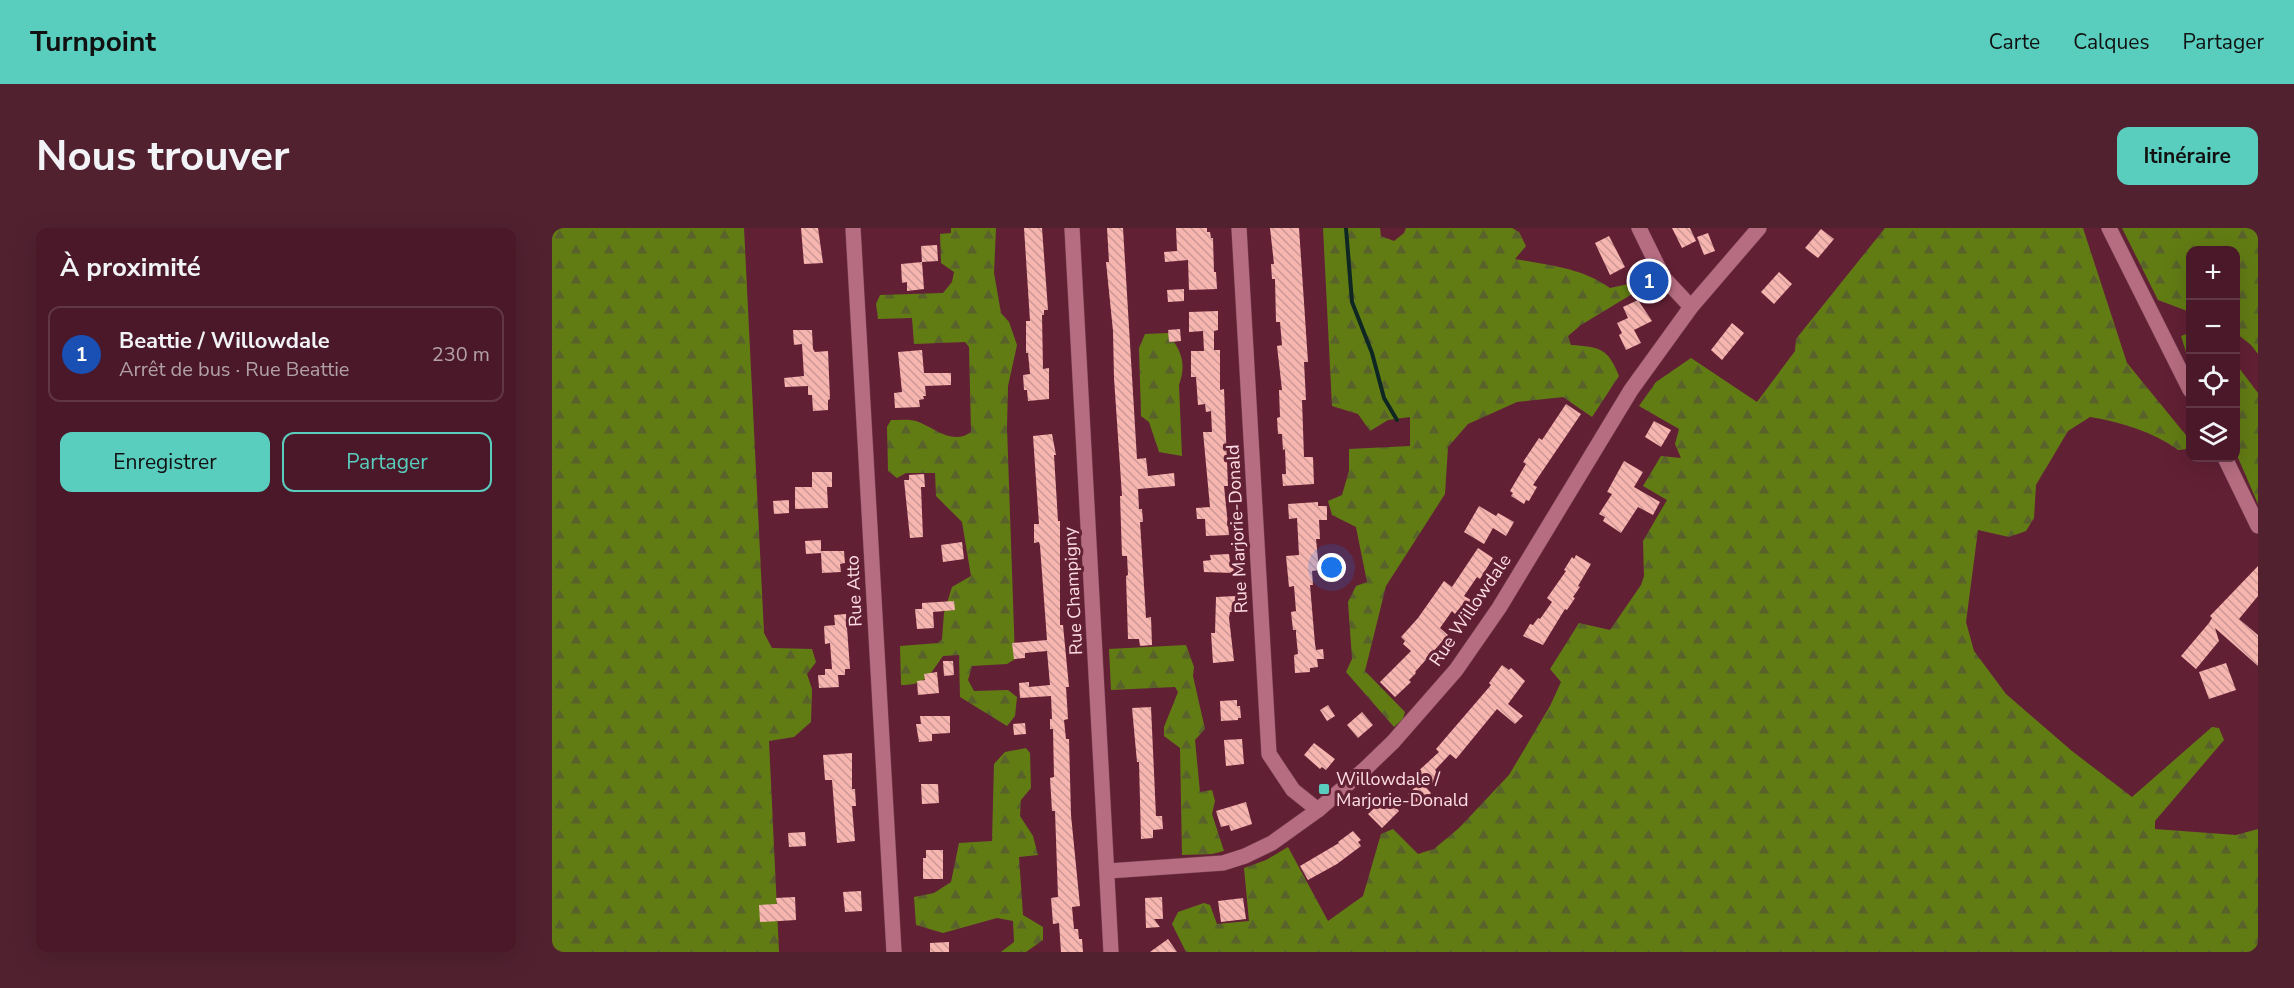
<!DOCTYPE html>
<html lang="fr">
<meta charset="utf-8">
<style>
:root{--surface:#4a1828;--page:#512130;--text:#f1f3f6;--muted:#b2a0a8;--line:#613745;--accent:#59cebe}
body{margin:0;font-family:"Nunito Sans",sans-serif;background:var(--page);color:var(--text)}
.controls{position:absolute;right:18px;top:18px;display:grid;overflow:hidden;border-radius:12px;box-shadow:0 6px 24px #0002}
.controls button{width:54px;height:54px;display:grid;place-items:center;padding:0;border:0;border-bottom:2px solid var(--line);background:var(--surface);color:var(--text);font:30px sans-serif}
.you{position:absolute;left:780px;top:340px;width:21px;height:21px;margin:-15px;border:4px solid #fff;border-radius:50%;background:#1a73e8;box-shadow:0 0 0 9px #1a73e833}
.badge{display:grid;place-items:center;width:39px;height:39px;border-radius:50%;background:var(--accent);color:#fff;font-size:20px;font-weight:700}
.pin{position:absolute;translate:-50% -50%;border:3px solid #fff;box-shadow:0 2px 6px #0006}
.list{margin:0;padding:0;list-style:none}
h2{display:flex;justify-content:space-between;align-items:center;height:78px;margin:0;padding:0 24px;font-size:26px}
h2 small{font-size:20px;font-weight:400;color:var(--muted)}
.list li{display:grid;grid-template-columns:39px 1fr auto;gap:18px;align-items:center;box-sizing:border-box;height:96px;margin:0 12px 12px;padding:0 12px;border:2px solid var(--line);border-radius:12px}
.list b{display:block;font-size:22px;white-space:nowrap}
.list p{margin:0;font-size:20px;white-space:nowrap;color:var(--muted)}
.list em{font-size:20px;font-style:normal;color:var(--muted)}
.actions{display:flex;gap:12px;padding:18px 24px}
.actions a{flex:1;padding:14px 0;border:2px solid var(--accent);border-radius:12px;text-align:center;font-size:21px;color:var(--accent)}
.actions .main{background:var(--accent);color:#111}
.icon{flex:none;width:33px;height:33px;fill:none;stroke:currentColor;stroke-width:2;stroke-linecap:round;stroke-linejoin:round}
.map{position:relative;flex:none;width:1706px;height:724px;overflow:hidden;border-radius:12px}
header{display:flex;align-items:center;gap:36px;box-sizing:border-box;height:84px;padding:0 30px;background:var(--accent);color:#111}
header strong{font-size:28px}
nav{display:flex;gap:33px;margin-inline-start:auto;font-size:21px}
.intro{display:flex;align-items:center;justify-content:space-between;box-sizing:border-box;height:144px;padding:0 36px}
h1{margin:0;font-size:42px}
.button{padding:15px 27px;border-radius:12px;background:var(--accent);color:#111;font-size:21px;font-weight:700}
main{display:flex;gap:36px;padding:0 36px}
aside{flex:1;background:var(--surface);border-radius:12px;box-shadow:0 6px 24px #0002}
.map>svg:first-child{display:block}
.forest{fill:url(#forest-firs)}
.lines{fill:none;stroke-linecap:round;stroke-linejoin:round}
.stream{stroke:#0e2723;stroke-width:4}
.building{fill:url(#building-back-hatch)}
.minor-casing{stroke:#784054;stroke-width:16}
.minor{stroke:#b76d81;stroke-width:15}
.poi-dot{fill:#59cebe;stroke:#622035;stroke-width:2}
.labels{text-anchor:middle;stroke-width:6;stroke-linejoin:round;paint-order:stroke}
.street-label{font-size:18px;fill:#fedce3;stroke:#622035}
.poi-label{font-size:18px;fill:#fedce3;stroke:#622035;text-anchor:start}
</style>
<header>
<strong>Turnpoint</strong>
<nav><a>Carte</a><a>Calques</a><a>Partager</a></nav>
</header>
<div class="intro"><h1>Nous trouver</h1><a class="button">Itinéraire</a></div>
<main>
<aside>
<h2>À proximité<small></small></h2>
<ul class="list">
<li><span class="badge" style="background:#1a4fb4">1</span><div><b>Beattie / Willowdale</b><p>Arrêt de bus · Rue Beattie</p></div><em>230 m</em></li>
</ul>
<div class="actions"><a class="main">Enregistrer</a><a>Partager</a></div>
</aside>
<div class="map">
<svg width="1706" height="724" viewBox="0 0 1706 724">
<defs>
<pattern id="forest-firs" width="22" height="20" patternUnits="userSpaceOnUse" patternTransform="scale(1.5)"><rect width="22" height="20" fill="#627c14"/><path d="M5 1l3.5 6h-7zM16 11l3.5 6h-7z" fill="#58622a"/></pattern>
<pattern id="building-back-hatch" width="6" height="6" patternUnits="userSpaceOnUse" patternTransform="scale(1.5)"><rect width="6" height="6" fill="#f7b5b0"/><path d="M-1 5l2 2M0 0l6 6M5-1l2 2" fill="none" stroke="#cc9895"/></pattern>
</defs>
<rect width="100%" height="100%" fill="#622035"/>
<!-- forest -->
<g class="forest">
<polygon points="0,0 192,0 212,405 220,420 260,421 264,434 255,446 260,461 259,494 242,509 217,513 227,724 0,724"/>
<path d="M399 0H444L442 45 449 85 457 94 465 117 456 158 455 199 463 431 455 436 420 438 416 452 422 463 456 462 465 469 463 488 455 498 408 469 407 427 391 428C377 447 375 457 349 457L348 418 386 415 390 411 392 385 400 359 419 348 410 294 384 268 383 245H354L345 250 336 243 335 199 339 192C347 192 357 191 364 193 382 199 400 218 419 204L417 119 413 114 362 116 360 90 326 91 324 76 328 67 391 65 400 54 402 44 389 35 388 6 399 5Z"/>
<path d="M771 0H828L829 8 842 13 852 5 854 0H960L967 4 974 18 963 31C997 37 1030 40 1058 60L1081 55 1094 46 1100 54 1029 97 1016 108 1019 117C1048 119 1056 120 1067 148L1040 189 1011 169 965 174 916 196 896 219 893 266 834 358 813 443 853 484 851 491 842 499 794 444 800 431 796 374 804 358 815 354 804 299 780 287 776 273 790 267 797 243V221L858 218V189L836 192 818 203 806 186 780 178Z"/>
<path d="M1333 0H1531L1575 135 1638 212 1635 221 1626 222C1602 204 1569 194 1538 189L1516 203 1484 257 1482 290 1474 303 1457 309 1426 302 1414 394 1422 423 1454 466 1520 523 1580 569 1660 499 1667 500 1672 512 1603 593V601L1684 607 1706 601V724H634L620 696 626 684 652 675 658 677 665 696 697 693 692 640 714 632 736 619 776 693 811 668 829 606 841 601 866 626 882 621 907 600 957 547 998 478 1009 454 998 441 1027 395 1058 402 1089 357 1092 348 1091 313 1115 272 1091 258 1109 228 1129 230 1123 216 1127 201 1087 178 1104 154 1139 130 1205 174 1243 123 1244 111Z"/>
<polygon points="1570,0 1706,0 1706,126 1699,117 1684,105 1684,22 1638,22 1638,84 1606,72"/>
<path d="M616 105C629 123 635 135 627 157L630 228 607 224 597 194 589 188 587 120 593 106Z"/>
<polygon points="1637,105 1638,106 1638,137 1629,108"/>
<polygon points="1684,136 1706,165 1706,276 1684,225"/>
<polygon points="634,417 642,439 641,448 653,501 643,512 648,564 660,562 663,573 660,586 672,623 660,626 630,627 628,520 612,508 612,499 626,464 623,459 559,462 557,421"/>
<polygon points="474,520 478,525 479,560 469,572 468,588 481,608 486,627 467,629 471,687 491,699 491,712 474,724 449,724 462,714 461,693 445,690 391,705 364,697 362,669 382,665 399,654 407,615 440,613 442,536 453,524"/>
</g>
<g class="lines">
<!-- stream -->
<polyline class="stream" points="794,0 800,74 820,125 832,170 845,192"/>
</g>
<!-- building -->
<g class="building">
<polygon points="249,0 266,0 271,35 252,36"/>
<polygon points="472,0 490,0 496,82 492,82 492,87 490,87 491,141 497,140 497,171 476,173 475,162 472,162 471,147 478,146 476,125 474,125 474,93 478,93"/>
<polygon points="555,0 571,0 585,231 594,230 596,248 622,245 623,258 586,261 587,281 590,281 591,294 588,294 594,390 599,389 600,417 588,418 587,411 576,411 574,348 576,347 575,328 570,328 568,268 570,268 562,150 561,103 554,34 557,34"/>
<polygon points="624,0 655,0 655,4 658,4 659,10 661,10 662,44 664,44 665,61 637,62 636,32 613,34 612,24 625,23"/>
<polygon points="718,0 747,0 756,134 752,134 754,172 750,172 752,229 761,229 762,256 731,258 730,246 734,246 733,221 731,222 730,206 726,206 725,190 728,189 727,162 730,162 725,118 730,117 728,94 724,94 723,51 720,51 719,36 722,36"/>
<polygon points="1120,0 1138,0 1144,13 1130,20"/>
<polygon points="1269,1 1282,11 1266,30 1253,20"/>
<polygon points="1156,5 1163,23 1152,27 1145,9"/>
<polygon points="1057,8 1073,39 1058,47 1043,15"/>
<polygon points="385,17 386,33 370,34 369,18"/>
<polygon points="370,34 372,61 355,63 355,54 350,55 349,36"/>
<polygon points="1227,44 1240,56 1222,76 1209,64"/>
<polygon points="632,61 632,73 616,74 615,62"/>
<polygon points="1086,72 1100,93 1082,102 1089,115 1074,122 1067,107 1070,105 1065,95 1076,90 1071,79"/>
<polygon points="666,83 666,102 662,103 662,122 668,122 668,162 672,161 676,258 672,258 677,307 654,308 653,291 645,291 644,280 658,279 651,204 660,204 659,183 654,184 653,176 646,177 644,149 639,149 639,123 652,123 651,103 637,104 637,84"/>
<polygon points="1180,95 1192,105 1170,132 1159,122"/>
<polygon points="628,101 629,113 617,114 616,102"/>
<polygon points="241,102 260,102 261,121 263,124 276,123 278,171 276,172 276,182 261,183 260,167 256,167 256,158 233,159 232,150 252,148 250,116 242,117"/>
<polygon points="370,122 372,145 399,145 399,157 373,158 374,168 371,168 372,171 367,172 368,179 343,180 342,165 350,164 346,124"/>
<polygon points="1014,176 1029,186 981,257 985,259 977,273 974,272 972,276 959,268 961,265 958,263 974,236 971,234 987,210 990,212"/>
<polygon points="1102,193 1119,202 1109,219 1093,209"/>
<polygon points="500,206 504,227 502,227 506,293 508,293 508,397 511,397 517,459 514,459 516,491 512,492 514,511 517,511 519,587 528,678 520,679 522,701 526,701 527,711 530,711 531,724 509,724 507,695 501,696 499,670 506,669 503,583 500,583 498,550 502,549 501,501 498,501 498,491 500,491 499,468 468,470 467,455 477,454 477,459 498,457 495,423 473,425 473,430 462,431 460,415 495,412 488,318 487,314 482,315 482,296 487,296 481,208"/>
<polygon points="1072,233 1091,244 1082,259 1108,274 1101,287 1086,279 1069,305 1051,293 1053,289 1047,286 1060,266 1055,264"/>
<polygon points="260,244 280,244 280,259 275,259 276,280 243,281 243,259 260,259"/>
<polygon points="372,246 373,259 369,259 371,309 358,310 352,252 357,252 357,247"/>
<polygon points="237,272 237,285 222,286 221,273"/>
<polygon points="766,274 766,278 775,278 775,292 767,292 768,311 764,311 767,342 760,343 761,357 758,357 763,416 764,422 771,421 772,431 765,431 766,439 758,440 758,444 743,445 742,427 746,426 744,406 744,402 741,402 739,384 744,383 742,358 737,359 734,328 747,327 745,290 737,291 736,276"/>
<polygon points="927,278 944,288 946,285 962,294 954,308 941,300 932,316 912,304"/>
<polygon points="269,312 269,323 292,323 293,335 288,336 289,344 270,345 269,325 254,326 253,313"/>
<polygon points="410,314 412,331 391,334 389,317"/>
<polygon points="926,320 941,330 928,351 925,349 912,368 919,372 911,383 907,381 903,386 900,383 888,400 896,407 863,444 864,445 857,452 859,454 843,469 828,454 859,423 851,416 853,413 849,409 866,390 892,353 900,359"/>
<polygon points="677,326 678,334 681,334 682,345 652,344 651,333 659,332 658,327"/>
<polygon points="1024,327 1039,336 1026,358 1028,359 1021,369 1023,370 1015,382 1013,381 991,417 971,408 978,396 981,397 986,390 988,391 1000,374 995,370 1014,343 1012,342 1020,329 1022,331"/>
<polygon points="1706,338 1706,368 1687,391 1706,407 1706,438 1663,400 1667,413 1644,441 1629,428 1657,395 1660,390 1658,388"/>
<polygon points="684,368 684,384 678,384 677,390 682,433 661,435 659,405 663,405 664,369"/>
<polygon points="402,373 403,382 381,384 382,400 365,401 363,381 370,381 370,375"/>
<polygon points="294,386 298,441 293,441 293,447 286,447 287,459 267,460 266,447 273,447 273,441 280,441 278,415 273,416 272,398 283,397 282,387"/>
<polygon points="391,433 401,433 402,447 392,448"/>
<polygon points="1674,435 1684,462 1657,471 1647,444"/>
<polygon points="950,437 957,442 959,440 973,453 956,476 971,488 963,496 945,481 904,531 898,526 883,542 888,547 875,560 862,547 887,524 884,521 939,457 937,455"/>
<polygon points="385,444 387,465 366,467 365,453 373,452 372,446"/>
<polygon points="685,472 685,478 688,478 689,490 686,490 686,492 669,493 668,473"/>
<polygon points="776,477 783,488 775,493 768,482"/>
<polygon points="599,479 604,588 610,588 611,601 601,602 601,610 589,611 587,534 585,534 580,480"/>
<polygon points="810,484 821,497 806,510 795,497"/>
<polygon points="368,488 398,488 398,505 380,506 380,513 367,514 364,496 369,496"/>
<polygon points="473,495 474,506 462,507 461,496"/>
<polygon points="690,511 692,536 674,538 672,512"/>
<polygon points="762,515 783,531 774,542 770,539 768,541 752,527"/>
<polygon points="300,525 300,561 303,561 304,578 300,578 303,613 285,615 280,552 273,552 271,527"/>
<polygon points="869,554 879,565 866,577 856,566"/>
<polygon points="369,556 386,556 387,575 370,576"/>
<polygon points="834,569 847,583 830,600 816,586"/>
<polygon points="694,574 700,596 679,603 677,597 669,599 664,583"/>
<polygon points="801,603 809,612 806,614 809,618 785,636 756,652 748,638 787,615 786,614"/>
<polygon points="253,604 254,618 237,619 236,605"/>
<polygon points="374,622 391,622 391,651 371,651 371,630 374,630"/>
<polygon points="309,663 310,683 293,684 291,664"/>
<polygon points="243,669 244,692 208,694 207,677 225,676 224,670"/>
<polygon points="610,669 611,691 602,691 608,699 594,700 593,670"/>
<polygon points="691,670 694,691 669,694 666,673"/>
<polygon points="616,711 625,724 598,724"/>
<polygon points="397,714 397,724 378,724 378,715"/>
</g>
<g class="lines">
<!-- minor casing -->
<g class="minor-casing">
<g id="minor">
<polyline points="301,0 342,724"/>
<polyline points="520,0 559,724"/>
<polyline points="687,0 717,526 741,562 766,582"/>
<polyline points="1087,0 1111,49 1139,79"/>
<polyline points="1557,0 1638,162"/>
<polyline points="1673,230 1706,298"/>
<polyline points="556,643 671,635 693,628 720,615 766,582 813,541 841,514 904,442 947,380 1079,162 1139,79 1207,0"/>
</g>
</g>
<!-- minor -->
<use href="#minor" class="minor"/>
</g>
<!-- markers -->
<rect class="poi-dot" x="766" y="555" width="12" height="12" rx="3"/>
<g class="labels">
<!-- street labels -->
<g class="street-label">
<text transform="translate(685 301) rotate(-93)" y="6">Rue Marjorie-Donald</text>
<text transform="translate(302 363) rotate(-93)" y="6">Rue Atto</text>
<text transform="translate(521 363) rotate(-93)" y="6">Rue Champigny</text>
<text transform="translate(918 382) rotate(-56)" y="6">Rue Willowdale</text>
</g>
<!-- poi labels -->
<g class="poi-label">
<text x="784" y="557">Willowdale /<tspan x="784" dy="21">Marjorie-Donald</tspan></text>
</g>
</g>
</svg>
<div class="controls">
<button>+</button>
<button>−</button>
<button><svg class="icon" aria-label="locate" viewBox="0 0 24 24"><circle cx="12" cy="12" r="6"/><path d="M12 2v4M12 18v4M2 12h4M18 12h4"/></svg></button>
<button><svg class="icon" aria-label="layers" viewBox="0 0 24 24"><path d="M12 4l9 5-9 5-9-5zM3 14l9 5 9-5"/></svg></button>
</div>
<div class="you"></div>
<div class="pin badge" style="left:1097px;top:53px;background:#1a4fb4">1</div>
</div>
</main>
